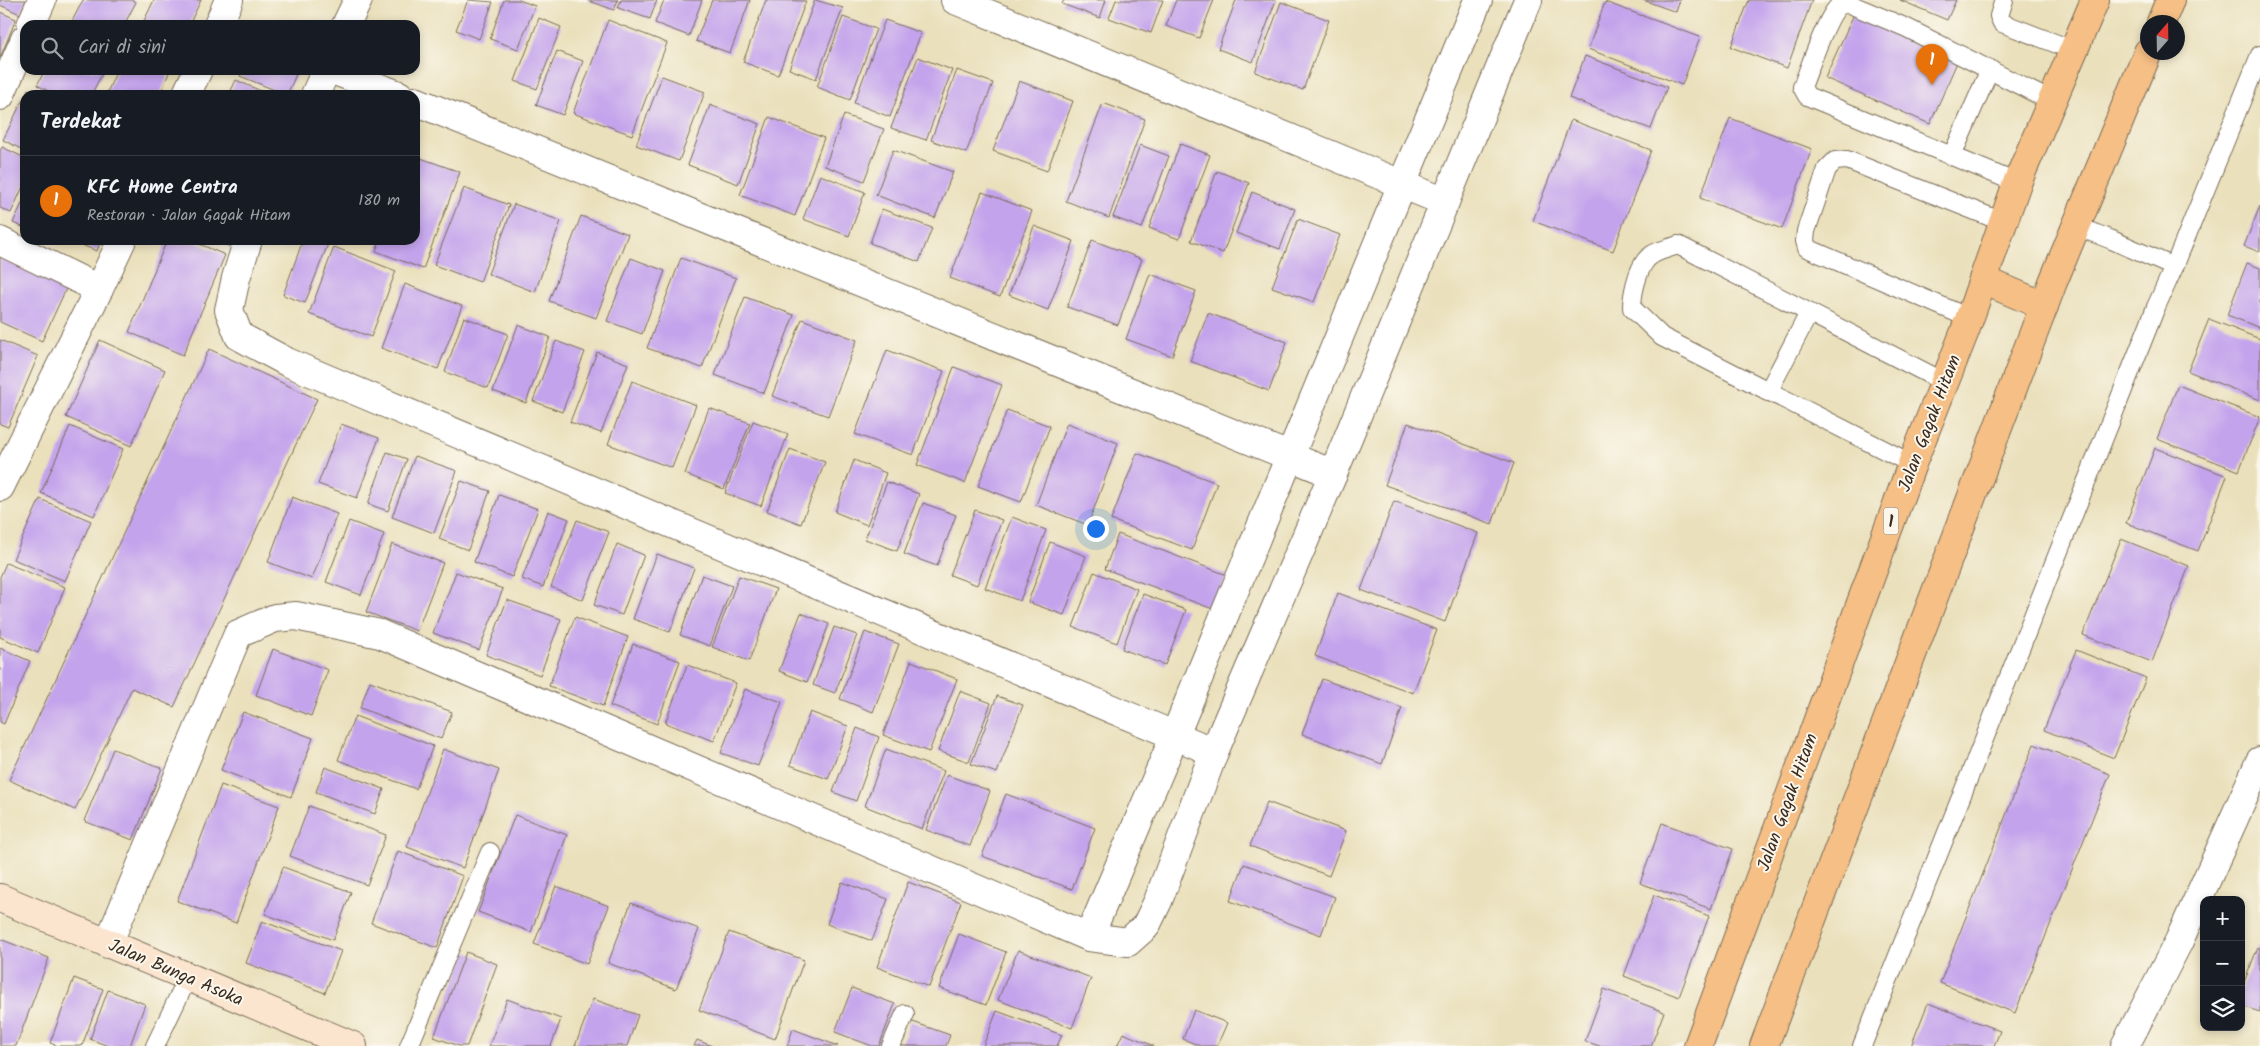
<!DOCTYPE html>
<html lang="id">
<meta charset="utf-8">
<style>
:root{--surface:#171b24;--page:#242831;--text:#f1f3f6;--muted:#9ea1a6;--line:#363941;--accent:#d93025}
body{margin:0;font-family:Kalam,sans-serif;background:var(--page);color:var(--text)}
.controls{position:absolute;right:15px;bottom:15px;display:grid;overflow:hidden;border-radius:10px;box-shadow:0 2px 8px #0003}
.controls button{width:45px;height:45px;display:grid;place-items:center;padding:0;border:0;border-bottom:1px solid var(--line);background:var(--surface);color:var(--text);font:25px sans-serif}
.compass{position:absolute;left:2140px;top:15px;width:45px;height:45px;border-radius:50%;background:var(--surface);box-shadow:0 2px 8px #0003;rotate:20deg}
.you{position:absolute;left:1095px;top:528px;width:18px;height:18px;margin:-12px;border:4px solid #fff;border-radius:50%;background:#1a73e8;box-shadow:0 0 0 8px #1a73e833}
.badge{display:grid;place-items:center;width:32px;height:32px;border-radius:50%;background:var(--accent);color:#fff;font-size:16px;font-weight:700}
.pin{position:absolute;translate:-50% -41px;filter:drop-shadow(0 1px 2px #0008)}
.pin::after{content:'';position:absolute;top:26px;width:18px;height:15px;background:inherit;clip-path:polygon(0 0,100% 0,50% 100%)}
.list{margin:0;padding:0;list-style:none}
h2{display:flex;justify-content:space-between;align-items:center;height:65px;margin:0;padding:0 20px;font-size:21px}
h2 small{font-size:16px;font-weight:400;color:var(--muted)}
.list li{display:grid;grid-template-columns:32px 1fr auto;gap:15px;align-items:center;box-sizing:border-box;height:90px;padding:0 20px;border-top:1px solid var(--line)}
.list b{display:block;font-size:19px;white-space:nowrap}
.list p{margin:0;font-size:16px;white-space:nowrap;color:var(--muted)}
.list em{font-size:16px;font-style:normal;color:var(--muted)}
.icon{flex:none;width:28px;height:28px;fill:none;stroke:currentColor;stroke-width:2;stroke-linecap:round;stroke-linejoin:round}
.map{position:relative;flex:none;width:2260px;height:1046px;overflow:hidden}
.search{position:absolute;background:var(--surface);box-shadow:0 2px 8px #0003;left:20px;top:20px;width:400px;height:55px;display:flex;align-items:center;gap:12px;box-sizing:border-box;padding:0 18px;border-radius:15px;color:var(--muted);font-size:19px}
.panel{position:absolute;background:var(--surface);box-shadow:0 2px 8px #0003;left:20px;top:90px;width:400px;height:155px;border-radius:15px}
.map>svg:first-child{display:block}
.building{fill:#c3a3ec}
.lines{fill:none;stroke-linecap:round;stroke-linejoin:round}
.lane-casing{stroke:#786a55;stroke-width:20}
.street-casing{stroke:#786a55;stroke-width:30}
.secondary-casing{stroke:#786a55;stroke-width:30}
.highway-casing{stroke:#786a55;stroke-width:30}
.lane{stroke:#fff;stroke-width:18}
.street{stroke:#fff;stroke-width:28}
.secondary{stroke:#fbe5cf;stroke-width:28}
.highway{stroke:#f5bf86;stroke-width:28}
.labels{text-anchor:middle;stroke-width:4;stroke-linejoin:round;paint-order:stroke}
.shield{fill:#fbf7ec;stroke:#75685c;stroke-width:1}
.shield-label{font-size:16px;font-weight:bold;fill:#3b2a1e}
.street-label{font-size:18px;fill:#3b2a1e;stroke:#fbf7ec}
</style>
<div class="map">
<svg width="2260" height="1046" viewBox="0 0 2260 1046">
<rect width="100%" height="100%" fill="#fbf7ec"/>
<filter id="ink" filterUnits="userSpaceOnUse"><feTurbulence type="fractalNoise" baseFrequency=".02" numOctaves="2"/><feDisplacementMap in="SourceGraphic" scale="10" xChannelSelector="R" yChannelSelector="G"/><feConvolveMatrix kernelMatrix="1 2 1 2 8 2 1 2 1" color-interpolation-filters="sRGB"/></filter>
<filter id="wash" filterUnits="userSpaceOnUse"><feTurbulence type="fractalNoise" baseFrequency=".0096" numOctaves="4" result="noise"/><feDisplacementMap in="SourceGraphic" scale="20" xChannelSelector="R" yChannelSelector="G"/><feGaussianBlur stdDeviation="1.12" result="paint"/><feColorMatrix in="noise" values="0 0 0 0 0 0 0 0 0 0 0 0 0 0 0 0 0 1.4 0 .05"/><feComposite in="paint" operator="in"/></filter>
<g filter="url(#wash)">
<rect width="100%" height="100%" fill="#eae0bc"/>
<g id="blocks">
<!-- building -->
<g class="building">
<polygon points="0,0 26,0 20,14 0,5"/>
<polygon points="83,0 132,0 136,2 124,25 70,25"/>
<polygon points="154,0 201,0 189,25 142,25"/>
<polygon points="468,0 493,2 479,39 456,30"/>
<polygon points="504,0 519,0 535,6 518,49 490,39"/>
<polygon points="587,0 618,0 614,10"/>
<polygon points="621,0 657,0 650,19 618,8"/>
<polygon points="664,0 702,0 689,36 655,23"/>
<polygon points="712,0 750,0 730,53 696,41"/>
<polygon points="766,0 806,1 778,75 743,62"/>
<polygon points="815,0 843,8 816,79 789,69"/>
<polygon points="1064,0 1106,0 1100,18 1062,4"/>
<polygon points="1116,0 1163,0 1151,33 1109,18"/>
<polygon points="1176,0 1214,0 1199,38 1166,26"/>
<polygon points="1236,0 1276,0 1253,62 1218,49"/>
<polygon points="1643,0 1680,0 1676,12"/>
<polygon points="1749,0 1812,0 1787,68 1731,47"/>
<polygon points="1900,0 1956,0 1947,20"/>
<polygon points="1281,2 1329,20 1303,90 1255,72"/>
<polygon points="1605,2 1700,37 1682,85 1588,49"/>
<polygon points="0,12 16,19 0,58"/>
<polygon points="1854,14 1958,60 1930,124 1825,78"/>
<polygon points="843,17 876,29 850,100 817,87"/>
<polygon points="539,18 561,27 537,89 515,81"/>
<polygon points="608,20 667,43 632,135 573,113"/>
<polygon points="885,20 921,33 890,117 854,103"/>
<polygon points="557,51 583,61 563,115 536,105"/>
<polygon points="1585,56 1667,87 1651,129 1569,98"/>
<polygon points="918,57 952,70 926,140 891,128"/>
<polygon points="45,70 104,70 91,95 56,95 37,85"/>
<polygon points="117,70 170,70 160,95 106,95"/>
<polygon points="242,70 298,70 287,95 240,76"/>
<polygon points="957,70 993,83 966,153 931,140"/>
<polygon points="662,76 705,92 679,161 636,145"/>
<polygon points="236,80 270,95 229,95"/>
<polygon points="1019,81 1073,101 1047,171 993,151"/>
<polygon points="28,89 40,95 25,95 25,151 3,140"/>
<polygon points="1103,103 1145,119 1109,218 1066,201"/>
<polygon points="710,105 760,124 738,184 688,165"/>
<polygon points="844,115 884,129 864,181 825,166"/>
<polygon points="769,117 824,138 795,216 740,195"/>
<polygon points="1730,118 1812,149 1782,229 1700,198"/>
<polygon points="1571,120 1651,150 1613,251 1533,221"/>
<polygon points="1180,144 1210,155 1179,239 1149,228"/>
<polygon points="1140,145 1169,156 1142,228 1113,217"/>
<polygon points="2,147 25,158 25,182 11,213 0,208 0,151"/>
<polygon points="893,150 953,172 935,218 876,195"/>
<polygon points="415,156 460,172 423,269 376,251 380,240 415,240"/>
<polygon points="1217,171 1249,183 1223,253 1191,241"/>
<polygon points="820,175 865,192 849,236 803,219"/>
<polygon points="464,188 509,205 480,282 434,265"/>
<polygon points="982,192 1032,211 1000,297 950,278"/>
<polygon points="1252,192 1295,209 1280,249 1236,233"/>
<polygon points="25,197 25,228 13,223"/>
<polygon points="514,204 561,221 535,292 488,274"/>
<polygon points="2260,206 2260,252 2244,246"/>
<polygon points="882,209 932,228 919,262 870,243"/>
<polygon points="581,216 628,234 596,318 549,301"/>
<polygon points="1298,219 1340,235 1314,302 1272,287"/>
<polygon points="1034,226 1074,241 1048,310 1009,295"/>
<polygon points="69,240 101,240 97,251"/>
<polygon points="167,240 190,240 225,255 183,355 129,332"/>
<polygon points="214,240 236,240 233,248"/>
<polygon points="303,240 315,240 328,244 305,303 283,295"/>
<polygon points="1092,240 1142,259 1118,325 1067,307"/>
<polygon points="334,247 396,271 371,337 309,314"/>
<polygon points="5,248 71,278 42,341 0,322 0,259"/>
<polygon points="631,258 665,271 642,334 607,321"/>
<polygon points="681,258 736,278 702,368 647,348"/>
<polygon points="2247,263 2260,268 2260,328 2227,315"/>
<polygon points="1150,274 1196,291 1172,356 1126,339"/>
<polygon points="405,284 462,306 438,369 381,348"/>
<polygon points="745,297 794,315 764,393 715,375"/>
<polygon points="1208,313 1287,342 1269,391 1190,361"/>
<polygon points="464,317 508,334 488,388 445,372"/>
<polygon points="802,319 857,340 828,416 772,396"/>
<polygon points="2209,319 2260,339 2260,400 2188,371"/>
<polygon points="518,325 550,337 526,403 493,391"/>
<polygon points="0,340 38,356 8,427 0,424"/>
<polygon points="100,340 165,370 131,446 66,417"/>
<polygon points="556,341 585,352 562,412 533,401"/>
<polygon points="209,349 317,399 174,707 132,688 75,810 9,780"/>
<polygon points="887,350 944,371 913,455 855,434"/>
<polygon points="597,352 628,364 601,433 570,422"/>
<polygon points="954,367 1002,385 965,483 917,465"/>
<polygon points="632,381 696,405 672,468 608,444"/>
<polygon points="2178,385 2260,417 2239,471 2157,439"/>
<polygon points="709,408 750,423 724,489 685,474"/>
<polygon points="1007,410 1050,426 1021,502 978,486"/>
<polygon points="753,421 788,434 761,506 725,493"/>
<polygon points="1067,423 1118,443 1088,525 1036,505"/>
<polygon points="1408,423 1514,463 1492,524 1385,485"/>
<polygon points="341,424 379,438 357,498 318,484"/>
<polygon points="70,426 123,449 94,516 41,493"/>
<polygon points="2155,448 2227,476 2198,551 2126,523"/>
<polygon points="790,449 825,462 801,524 767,511"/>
<polygon points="387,452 407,459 388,511 368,504"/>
<polygon points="1137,453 1217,483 1192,550 1111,520"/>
<polygon points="415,456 457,471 434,533 392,517"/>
<polygon points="854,460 886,473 867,525 835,512"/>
<polygon points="461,481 490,491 468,550 439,539"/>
<polygon points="887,482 919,494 897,551 865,539"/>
<polygon points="499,495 538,509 512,577 474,562"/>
<polygon points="292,497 337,514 312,579 268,562"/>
<polygon points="40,499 91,521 65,581 13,559"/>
<polygon points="1394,501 1478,533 1445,622 1361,590"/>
<polygon points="923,503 956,515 937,566 904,554"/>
<polygon points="975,510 1002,520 977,585 950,575"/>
<polygon points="548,511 569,519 543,587 522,579"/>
<polygon points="1012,517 1046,530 1020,601 985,588"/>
<polygon points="577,520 609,532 583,600 551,587"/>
<polygon points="349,521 384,534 361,595 326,582"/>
<polygon points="1118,534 1227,575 1213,609 1105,569"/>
<polygon points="2121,539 2189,566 2152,662 2083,635"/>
<polygon points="1050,542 1086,556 1064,615 1028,602"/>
<polygon points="392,544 443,563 417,631 366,612"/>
<polygon points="617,544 644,555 622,615 594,605"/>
<polygon points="657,554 694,568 670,632 633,619"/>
<polygon points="6,563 65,587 38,653 0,637 0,577"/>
<polygon points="456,572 503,589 479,650 433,633"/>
<polygon points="1094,572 1137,589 1117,643 1073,627"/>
<polygon points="702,575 732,586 710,646 680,635"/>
<polygon points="739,576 776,589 749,661 712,647"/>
<polygon points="1338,593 1437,630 1413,693 1315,656"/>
<polygon points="1143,594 1186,610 1165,665 1122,649"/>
<polygon points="507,600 561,619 540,675 486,655"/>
<polygon points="801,613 829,624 807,682 779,671"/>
<polygon points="575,617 628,637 603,706 549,686"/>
<polygon points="834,627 857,635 835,693 813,685"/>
<polygon points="865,632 899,644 873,712 840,699"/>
<polygon points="633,644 680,661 657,724 610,706"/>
<polygon points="0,648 30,661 4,724 0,722"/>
<polygon points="273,649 328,670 311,716 256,695"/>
<polygon points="2076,650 2146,678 2114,758 2044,730"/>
<polygon points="911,661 957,679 929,752 883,735"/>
<polygon points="687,665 736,683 714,741 665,723"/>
<polygon points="1322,679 1402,708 1382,764 1302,734"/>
<polygon points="370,681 452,712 441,739 360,708"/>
<polygon points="745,689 782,702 758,766 721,753"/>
<polygon points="960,691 991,703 969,762 938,751"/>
<polygon points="997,696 1023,705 997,773 971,764"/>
<polygon points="243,712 313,738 291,797 221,770"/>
<polygon points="810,712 848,726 828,779 790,765"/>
<polygon points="355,716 433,746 416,789 338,760"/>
<polygon points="857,728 879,737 856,801 833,792"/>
<polygon points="2034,744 2110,774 2015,1013 1940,983"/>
<polygon points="113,749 162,768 133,840 84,821"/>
<polygon points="443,749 499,770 463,868 407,847"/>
<polygon points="886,749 944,771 922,829 865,806"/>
<polygon points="325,767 384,789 375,814 316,792"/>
<polygon points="947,775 990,791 970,846 926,830"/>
<polygon points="221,785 279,806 236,923 177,901"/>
<polygon points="1006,794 1095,828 1072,889 982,856"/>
<polygon points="1267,802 1346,831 1329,876 1250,846"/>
<polygon points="309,806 386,835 367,885 290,856"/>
<polygon points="515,815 567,835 531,932 478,912"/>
<polygon points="1662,823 1733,849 1711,909 1640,883"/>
<polygon points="398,851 463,876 437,948 371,923"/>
<polygon points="1244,864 1335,897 1321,935 1230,901"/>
<polygon points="283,867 351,892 333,940 265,914"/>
<polygon points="842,882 888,899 872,941 827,924"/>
<polygon points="908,882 961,902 929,987 877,967"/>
<polygon points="556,886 609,906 587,964 534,944"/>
<polygon points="1654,895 1709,916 1679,997 1624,976"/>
<polygon points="631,903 699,929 676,989 608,963"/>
<polygon points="262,921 341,951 325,993 246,963"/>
<polygon points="729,932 804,960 775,1039 699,1010"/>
<polygon points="959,934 1006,952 986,1005 939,988"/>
<polygon points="0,939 49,958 16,1046 0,1046"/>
<polygon points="2258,947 2260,948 2260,1012 2241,1006 2241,990"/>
<polygon points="1018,950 1091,978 1072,1028 998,1000"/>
<polygon points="466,952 497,964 467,1046 459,1046 434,1037"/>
<polygon points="74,978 103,989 82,1046 58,1046 50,1043"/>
<polygon points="852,988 895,1004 879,1046 872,1046 835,1032"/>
<polygon points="1604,989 1664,1012 1651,1046 1599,1046 1585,1041"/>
<polygon points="108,990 145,1004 130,1046 108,1046 90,1039"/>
<polygon points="507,999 561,1019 551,1046 489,1046"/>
<polygon points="593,999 638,1015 627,1046 575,1046"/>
<polygon points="1928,1003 2000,1031 1994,1046 1911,1046"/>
<polygon points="1194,1010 1227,1023 1217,1046 1200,1046 1183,1039"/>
<polygon points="997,1011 1062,1035 1057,1046 983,1046"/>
<polygon points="910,1021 950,1035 946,1046 901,1046"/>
<polygon points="793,1029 838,1046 787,1046"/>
<polygon points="1123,1033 1154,1046 1117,1046"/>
<polygon points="697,1040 712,1046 694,1046"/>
</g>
</g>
</g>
<g filter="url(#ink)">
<use href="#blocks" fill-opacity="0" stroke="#786a55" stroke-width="1"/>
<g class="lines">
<!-- lane casing -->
<g class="lane-casing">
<g id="lane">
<polyline points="2004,0 1999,16 2002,23 2073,50"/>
<polyline points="1952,156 1990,69"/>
<path d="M2017 183 1807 96 1802 87C1809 70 1827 15 1839 6 1840 5 1846 4 1847 3L1907 28 2051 101"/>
<polyline points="2076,226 2112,240 2174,267"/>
<polyline points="1969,318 1807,248 1805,241 1806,231 1827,169 1835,161 1847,160 2003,222"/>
<polyline points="1768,392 1809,313"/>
<path d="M1912 464 1662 337 1632 308C1632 295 1637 271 1646 260 1653 251 1668 249 1678 245L1944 382"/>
<polyline points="155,1046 188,977"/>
<polyline points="409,1046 490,852"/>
<polyline points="891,1046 905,1014"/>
<polyline points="1862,1046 2156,307 2174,267 2260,55"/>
</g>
</g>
<!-- street casing -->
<g class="street-casing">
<g id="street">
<polyline points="955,0 1445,202"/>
<polyline points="31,25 42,0"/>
<polyline points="218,25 229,0"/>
<polyline points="346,25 358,0"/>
<polyline points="332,70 399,95"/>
<polyline points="186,95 198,70"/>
<polyline points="315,95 326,70"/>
<polyline points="0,96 25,39"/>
<polyline points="415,101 1333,474"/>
<polyline points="248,240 236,278 229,310 239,336 287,362 1214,752"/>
<polyline points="0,241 99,289"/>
<polyline points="0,487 99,289 122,240"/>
<polyline points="1089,937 1175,735 1478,0"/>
<polyline points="108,944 238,634 275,618 296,616 380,634 1089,937 1128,942 1146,926 1158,901 1214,752 1333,474 1528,0"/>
<polyline points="2125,1046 2179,941 2260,761"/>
</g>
</g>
<!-- secondary casing -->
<g class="secondary-casing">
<polyline id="secondary" points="0,898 353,1046"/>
</g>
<!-- highway casing -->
<g class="highway-casing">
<g id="highway">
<polyline points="2161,22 2170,0"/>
<polyline points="1983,280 2044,306"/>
<polyline points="1698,1046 1912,464 1965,331 2017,183 2095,0"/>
<polyline points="1764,1046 2053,282 2148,52"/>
</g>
</g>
<!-- lane -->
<use href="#lane" class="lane"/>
<!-- street -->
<use href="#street" class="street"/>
<!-- secondary -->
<use href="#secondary" class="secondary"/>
<!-- highway -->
<use href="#highway" class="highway"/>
</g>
</g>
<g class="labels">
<!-- shield labels -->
<rect class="shield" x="1883.5" y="507.5" width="15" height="27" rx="4"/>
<g class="shield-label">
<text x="1891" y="527">1</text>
</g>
<!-- street labels -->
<g class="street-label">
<text transform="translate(1929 423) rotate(-69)" y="6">Jalan Gagak Hitam</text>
<text transform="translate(1787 802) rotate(-70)" y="6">Jalan Gagak Hitam</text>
<text transform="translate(176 972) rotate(23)" y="6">Jalan Bunga Asoka</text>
</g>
</g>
</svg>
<div class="controls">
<button>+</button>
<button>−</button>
<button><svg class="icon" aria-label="layers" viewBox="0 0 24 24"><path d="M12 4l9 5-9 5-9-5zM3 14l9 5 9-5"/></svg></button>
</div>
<svg class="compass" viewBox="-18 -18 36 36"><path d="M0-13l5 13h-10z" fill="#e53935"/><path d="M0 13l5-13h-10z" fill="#9ea1a6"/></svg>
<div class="you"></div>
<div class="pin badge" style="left:1932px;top:85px;background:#e8710a">1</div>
<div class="search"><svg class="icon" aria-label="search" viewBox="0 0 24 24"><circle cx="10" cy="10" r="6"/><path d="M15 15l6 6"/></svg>Cari di sini</div>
<section class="panel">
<h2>Terdekat<small></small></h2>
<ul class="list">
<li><span class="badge" style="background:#e8710a">1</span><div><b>KFC Home Centra</b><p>Restoran · Jalan Gagak Hitam</p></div><em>180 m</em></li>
</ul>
</section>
</div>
